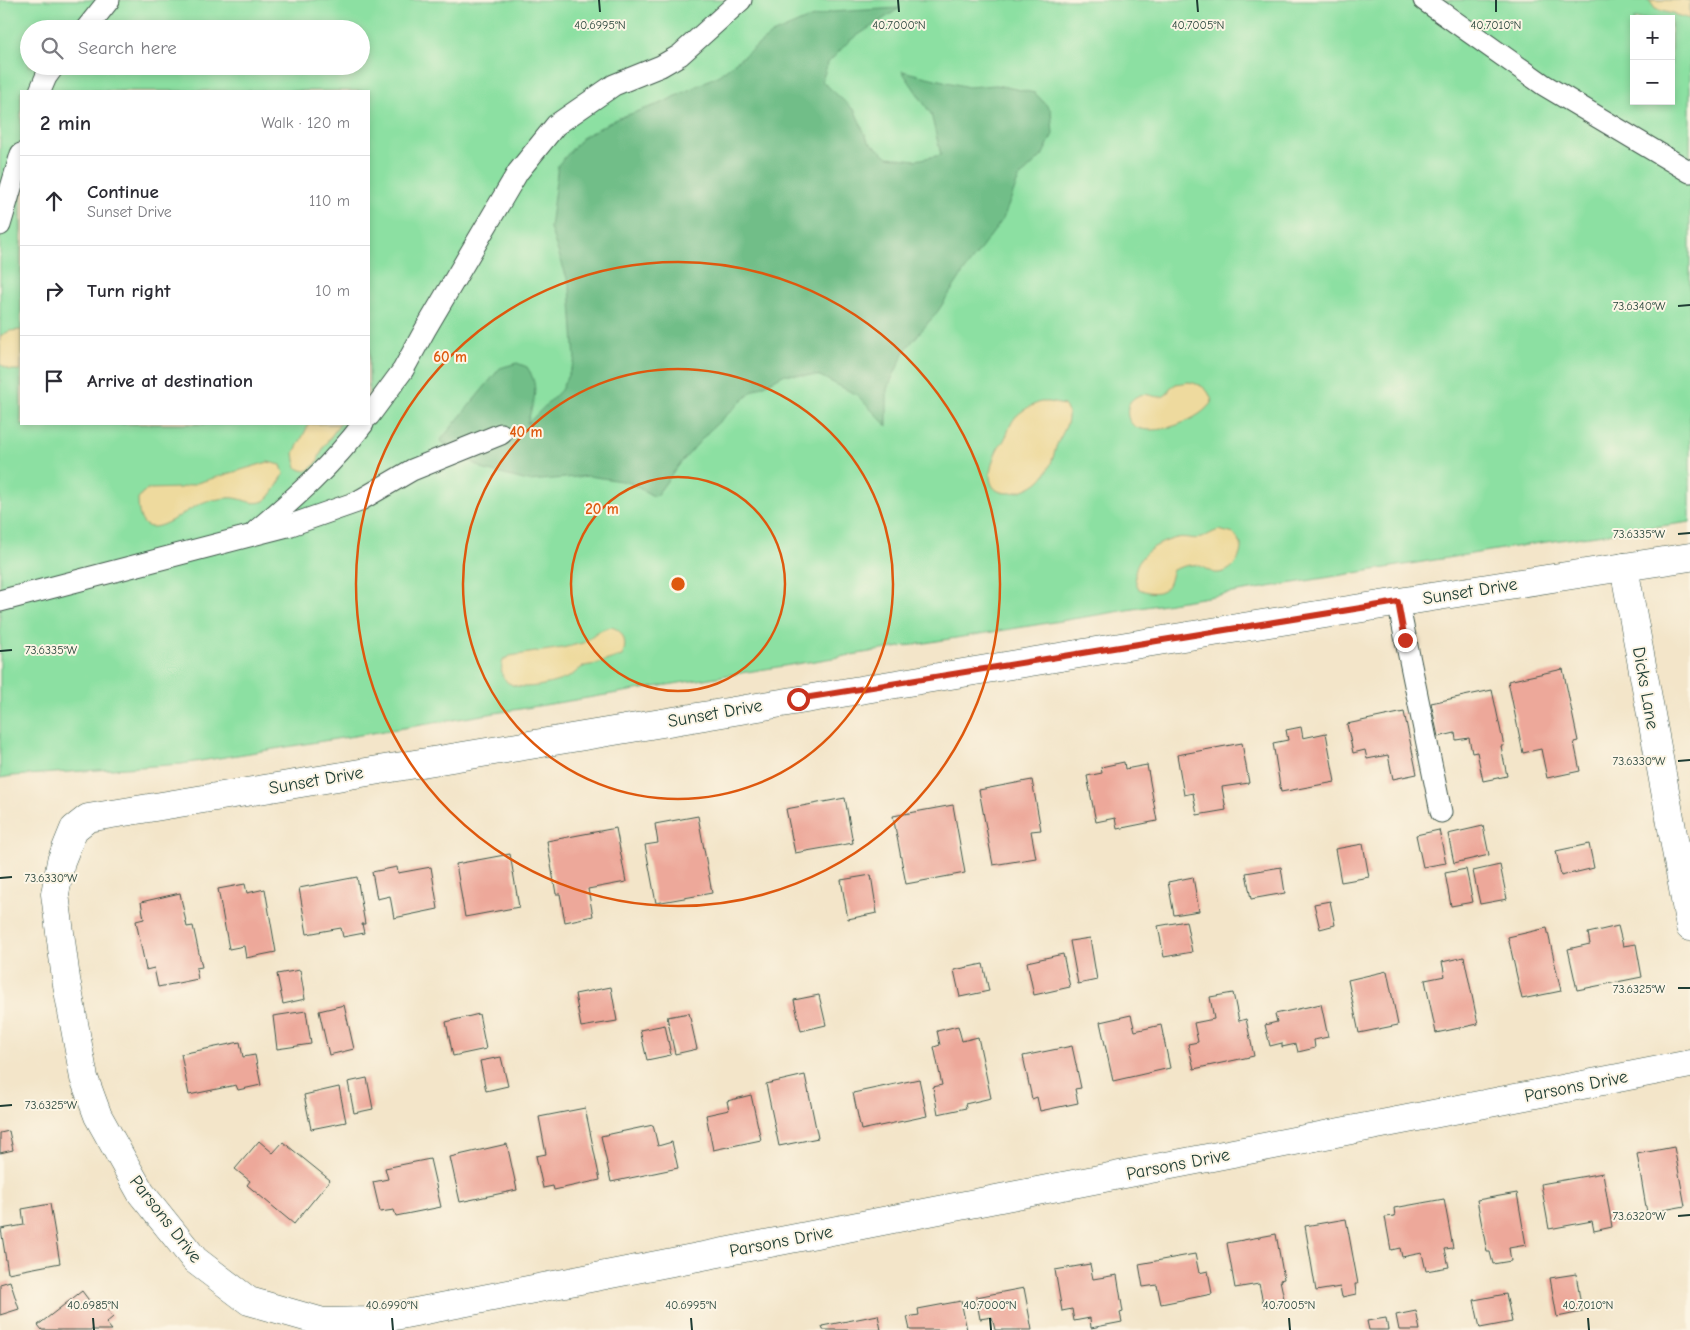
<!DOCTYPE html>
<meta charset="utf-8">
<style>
:root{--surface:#fff;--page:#f2f2f3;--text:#2b2b33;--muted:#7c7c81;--line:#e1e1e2}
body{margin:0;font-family:"Comic Neue",sans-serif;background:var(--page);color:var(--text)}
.controls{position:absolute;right:15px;top:15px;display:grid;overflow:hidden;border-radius:0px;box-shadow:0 2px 8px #0003}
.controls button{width:45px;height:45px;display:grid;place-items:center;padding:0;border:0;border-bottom:1px solid var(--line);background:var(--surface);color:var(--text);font:25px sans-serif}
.stop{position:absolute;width:15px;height:15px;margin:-11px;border:4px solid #c8321e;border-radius:50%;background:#fff}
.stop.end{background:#c8321e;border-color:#fff;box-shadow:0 1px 5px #0008}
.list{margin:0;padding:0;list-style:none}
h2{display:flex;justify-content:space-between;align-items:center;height:65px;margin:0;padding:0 20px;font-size:21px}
h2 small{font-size:16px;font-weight:400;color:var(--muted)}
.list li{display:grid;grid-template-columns:32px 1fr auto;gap:15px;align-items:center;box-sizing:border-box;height:90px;padding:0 20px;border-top:1px solid var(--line)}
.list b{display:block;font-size:19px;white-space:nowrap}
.list p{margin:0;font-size:16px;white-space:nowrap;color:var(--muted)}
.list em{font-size:16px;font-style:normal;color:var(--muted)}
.icon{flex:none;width:28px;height:28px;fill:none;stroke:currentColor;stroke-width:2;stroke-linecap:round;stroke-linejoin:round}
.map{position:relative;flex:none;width:1690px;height:1330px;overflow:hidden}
.search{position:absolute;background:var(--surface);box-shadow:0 2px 8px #0003;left:20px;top:20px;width:350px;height:55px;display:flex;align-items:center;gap:12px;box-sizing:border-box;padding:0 18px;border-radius:28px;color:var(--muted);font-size:19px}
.panel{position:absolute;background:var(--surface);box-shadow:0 2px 8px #0003;left:20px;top:90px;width:350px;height:335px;border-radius:0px}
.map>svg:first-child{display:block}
.green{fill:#8ce0a2;stroke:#568e6b;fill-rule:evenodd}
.forest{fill:#71be88;stroke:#487e5e}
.sand{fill:#eeda9e;stroke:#868c69}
.building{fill:#eda89a}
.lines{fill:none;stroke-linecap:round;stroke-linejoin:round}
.lane-casing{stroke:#3f564a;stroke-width:23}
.street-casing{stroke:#3f564a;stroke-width:29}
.lane{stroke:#fff;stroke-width:21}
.street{stroke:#fff;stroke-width:28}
.route{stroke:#c8321e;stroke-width:6}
.ticks{fill:none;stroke:#1f3d34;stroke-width:2}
.ring{fill:none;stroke:#de580e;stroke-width:2.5}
.labels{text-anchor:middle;stroke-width:4;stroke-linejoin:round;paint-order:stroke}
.street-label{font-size:18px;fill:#1f3d34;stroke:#fcf5e5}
.ticks-label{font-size:12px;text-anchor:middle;fill:#1f3d34;stroke:#fcf5e5;stroke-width:4;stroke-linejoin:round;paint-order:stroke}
.centre{fill:#de580e;stroke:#fcf5e5;stroke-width:2.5}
.ring-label{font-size:15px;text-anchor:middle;font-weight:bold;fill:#de580e;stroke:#fcf5e5;stroke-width:4;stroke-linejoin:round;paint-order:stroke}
</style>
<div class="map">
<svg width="1690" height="1330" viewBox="0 0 1690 1330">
<rect width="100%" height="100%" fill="#fcf5e5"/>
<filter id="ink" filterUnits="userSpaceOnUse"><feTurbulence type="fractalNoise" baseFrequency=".02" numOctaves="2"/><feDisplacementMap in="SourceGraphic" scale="10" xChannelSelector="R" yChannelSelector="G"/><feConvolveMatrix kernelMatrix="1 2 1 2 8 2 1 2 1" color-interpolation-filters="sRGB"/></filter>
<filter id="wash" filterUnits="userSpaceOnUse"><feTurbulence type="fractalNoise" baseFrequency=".0096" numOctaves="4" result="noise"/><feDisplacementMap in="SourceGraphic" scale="20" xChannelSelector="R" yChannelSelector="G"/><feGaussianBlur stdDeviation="1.12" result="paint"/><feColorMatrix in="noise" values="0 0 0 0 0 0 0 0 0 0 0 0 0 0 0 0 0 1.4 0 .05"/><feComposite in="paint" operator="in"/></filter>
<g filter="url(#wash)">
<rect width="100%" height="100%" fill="#f3e5c9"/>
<!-- green -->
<path class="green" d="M0 0H1690V522L1539 543 182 764 12 776 0 778ZM1634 19H1671V101H1634ZM29 29H361V66H29ZM21 91H369V424H21Z"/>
<!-- forest -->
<path class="forest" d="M900 8 849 41 828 63 822 81 855 111 868 141 888 157 916 160 941 155 931 114 902 71 968 87 996 85 1035 93 1051 110 1053 134 1042 156 1019 178 1003 219 963 273 938 311 906 349 887 389V426L857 395 820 376 785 374 753 391 709 431 679 465 655 497 628 482 589 476 528 481 485 470 440 441 500 368 517 363 527 367C541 388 533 402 527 424L561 390 575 360 570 287 550 228 558 165 583 137 616 119 662 103 719 75 772 34 807 19 832 12Z"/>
<!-- sand -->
<g class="sand">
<polygon points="1649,0 1690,0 1690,19 1655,9"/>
<polygon points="21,330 21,370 9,370 0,364 0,336 10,331"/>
<path d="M1189 382C1202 385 1208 388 1212 401 1200 425 1121 449 1128 407 1129 399 1141 392 1149 395 1158 397 1166 400 1170 388L1176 384Z"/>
<path d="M1041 402H1049L1064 405C1075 419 1061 433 1056 447 1053 459 1049 472 1039 481 1027 492 992 503 990 477 990 468 994 456 998 448 1000 444 1004 442 1005 438 1008 434 1008 429 1011 424 1016 413 1029 406 1041 402Z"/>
<polygon points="309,424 340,424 324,446 316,464 307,471 301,470 296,467 294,453"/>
<path d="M268 462 281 465 284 474C279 482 272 497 264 501 252 506 245 499 234 498 228 497 213 500 207 501 183 508 138 557 138 499L142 493 149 489 180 488Z"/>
<path d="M1219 530 1234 534 1241 544C1242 558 1232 574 1215 573 1209 572 1203 566 1197 565 1189 564 1180 567 1173 570 1171 574 1171 578 1169 583 1164 595 1150 594 1139 589 1124 562 1154 543 1177 538 1185 536 1193 540 1201 538 1207 536 1212 532 1219 530Z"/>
<path d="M611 627C624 630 628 644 622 656 613 658 605 661 596 664 593 665 588 665 585 666 579 668 575 674 569 677 549 686 492 700 503 660L510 656 562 648 583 643 597 632Z"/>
</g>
<g id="blocks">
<!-- building -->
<g class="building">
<polygon points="1563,669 1578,741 1574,742 1580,771 1547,778 1541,749 1523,753 1508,681"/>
<polygon points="1492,690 1504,746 1501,746 1507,776 1483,781 1477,752 1472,753 1469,738 1456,740 1455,733 1438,737 1431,703"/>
<polygon points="1404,712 1417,774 1393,779 1388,755 1367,759 1365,750 1353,753 1347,724"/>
<polygon points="1301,727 1303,738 1326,733 1335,782 1281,792 1273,743 1288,740 1286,730"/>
<polygon points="1242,743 1249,783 1222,787 1226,810 1197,815 1193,793 1184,795 1177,755"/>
<polygon points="1124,762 1125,769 1147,765 1157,821 1117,829 1115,818 1096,822 1087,776 1102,773 1101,767"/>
<polygon points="1032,780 1041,830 1031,831 1036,858 993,865 979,790"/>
<polygon points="845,798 853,843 795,853 786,809"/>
<polygon points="953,805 965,873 906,884 893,816"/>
<polygon points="698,816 712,893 656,903 645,845 658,843 655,824"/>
<polygon points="1483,826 1489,855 1454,863 1448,834"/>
<polygon points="616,828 626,882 588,889 593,916 565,922 560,894 556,894 547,841"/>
<polygon points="1439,830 1446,863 1423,867 1416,835"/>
<polygon points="1363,844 1369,877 1341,882 1335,849"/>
<polygon points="1589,844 1594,868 1561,876 1556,851"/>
<polygon points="510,854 519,907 465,917 456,864"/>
<polygon points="1500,865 1507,899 1480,904 1473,871"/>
<polygon points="397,867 398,873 431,867 438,909 394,918 390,896 377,899 372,872"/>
<polygon points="1281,867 1285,893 1251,899 1246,873"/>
<polygon points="1466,869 1473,902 1451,906 1445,873"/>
<polygon points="871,875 877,913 848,919 841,880"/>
<polygon points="357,877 365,924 362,924 364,933 343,937 341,928 307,934 299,888"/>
<polygon points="1193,877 1199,911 1174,915 1168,882"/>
<polygon points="245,884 247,893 265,889 276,952 246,958 244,946 229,949 218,889"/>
<polygon points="180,893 187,927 193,926 202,967 196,968 198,979 158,987 154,968 146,970 136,921 144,919 141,902"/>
<polygon points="1330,901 1335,925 1320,929 1314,904"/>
<polygon points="1186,921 1192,952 1164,957 1158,926"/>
<polygon points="1618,926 1623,946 1636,944 1642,977 1577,990 1568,949 1590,944 1588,933"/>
<polygon points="1547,928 1561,991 1522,999 1508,937"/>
<polygon points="1090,938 1097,980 1078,984 1070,941"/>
<polygon points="1063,954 1070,987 1034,995 1027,962"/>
<polygon points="1464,957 1478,1024 1436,1033 1425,980 1445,976 1442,962"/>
<polygon points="983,964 989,991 960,997 954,970"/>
<polygon points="300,970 305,999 283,1004 277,974"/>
<polygon points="1387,971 1398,1025 1359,1033 1348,980"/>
<polygon points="611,987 617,1021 581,1027 575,994"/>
<polygon points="1233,993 1239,1021 1246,1019 1254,1056 1194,1069 1188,1044 1198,1042 1194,1023 1214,1019 1210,997"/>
<polygon points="819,995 826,1025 801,1031 794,1000"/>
<polygon points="1321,1004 1328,1037 1314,1040 1315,1048 1298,1052 1296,1044 1282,1047 1282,1043 1270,1046 1265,1025 1277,1022 1275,1014"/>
<polygon points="344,1005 354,1049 329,1055 319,1011"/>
<polygon points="306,1011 311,1044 277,1049 273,1016"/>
<polygon points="689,1013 697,1049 675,1054 667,1017"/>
<polygon points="479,1014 486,1049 453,1056 446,1022"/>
<polygon points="1131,1015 1135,1031 1161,1025 1170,1068 1113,1081 1100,1022"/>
<polygon points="665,1025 671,1055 647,1060 640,1030"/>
<polygon points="958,1026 962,1041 978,1037 991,1098 965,1104 966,1108 938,1114 933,1087 942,1085 934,1047 940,1045 937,1031"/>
<polygon points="240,1042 243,1057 255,1055 261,1085 238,1090 236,1085 189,1095 181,1054"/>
<polygon points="1072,1046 1081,1088 1075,1089 1078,1103 1040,1111 1037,1097 1032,1099 1023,1056"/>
<polygon points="501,1057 508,1086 486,1091 480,1061"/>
<polygon points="805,1075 818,1138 779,1146 766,1084"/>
<polygon points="367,1078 373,1109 354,1113 348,1082"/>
<polygon points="919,1079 927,1116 861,1130 853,1093"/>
<polygon points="339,1087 346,1122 311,1129 304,1095"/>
<polygon points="751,1095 761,1140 713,1150 706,1115 729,1110 727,1101"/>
<polygon points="585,1108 600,1180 554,1190 553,1186 543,1188 536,1156 546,1154 539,1117"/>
<polygon points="653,1125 658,1146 672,1142 678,1168 611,1182 601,1136"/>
<polygon points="9,1131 13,1150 0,1153 0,1133"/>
<polygon points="259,1141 273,1153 283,1142 330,1180 294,1224 247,1185 250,1181 235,1169"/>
<polygon points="507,1144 517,1190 460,1202 450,1157"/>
<polygon points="1674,1147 1685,1206 1647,1213 1637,1154"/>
<polygon points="430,1159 441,1207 396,1216 394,1210 380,1212 373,1182 388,1179 385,1168"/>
<polygon points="1603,1173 1612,1227 1594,1231 1592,1221 1549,1229 1541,1184"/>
<polygon points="1517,1193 1526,1245 1509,1248 1511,1261 1493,1264 1490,1252 1487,1252 1477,1200"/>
<polygon points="1444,1199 1453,1248 1445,1249 1449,1267 1426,1271 1422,1253 1402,1257 1400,1248 1391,1250 1385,1217 1395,1216 1394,1208"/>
<polygon points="50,1204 60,1263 8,1273 1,1229 24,1225 22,1209"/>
<polygon points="1346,1219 1358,1284 1355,1284 1356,1294 1342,1297 1340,1287 1316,1291 1305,1226"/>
<polygon points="1276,1234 1284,1279 1280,1280 1285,1303 1264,1307 1259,1284 1235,1288 1227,1243"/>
<polygon points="1195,1254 1199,1273 1208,1271 1212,1294 1161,1304 1157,1285 1143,1287 1139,1264"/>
<polygon points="1090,1264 1093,1279 1117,1275 1123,1312 1120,1313 1122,1322 1091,1328 1090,1318 1074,1321 1072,1309 1062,1311 1055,1270"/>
<polygon points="1576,1274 1582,1312 1557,1317 1550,1278"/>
<polygon points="10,1281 19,1309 0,1315 0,1284"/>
<polygon points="1024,1288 1032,1330 995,1330 992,1317 980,1319 976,1297"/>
<polygon points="82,1291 94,1307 101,1301 113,1317 106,1323 112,1330 42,1330 38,1325"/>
<polygon points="1506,1294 1512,1322 1480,1328 1474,1300"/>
<polygon points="961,1301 967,1330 910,1330 907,1317 919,1315 918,1309"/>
<polygon points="1416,1311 1420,1330 1399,1330 1396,1315"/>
<polygon points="878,1315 881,1330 823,1330 822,1326"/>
<polygon points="1386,1318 1388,1330 1369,1330 1367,1321"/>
</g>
</g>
</g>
<g filter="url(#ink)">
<use href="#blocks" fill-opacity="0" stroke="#3f564a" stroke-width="1"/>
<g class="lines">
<!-- lane casing -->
<g class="lane-casing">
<g id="lane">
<polyline points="1424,0 1544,85 1690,172"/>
<polyline points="86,29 109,0"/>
<polyline points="40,91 46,77 54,66"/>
<polyline points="0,225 21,154"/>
<polyline points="369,416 403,370 425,330 518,172 556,125 614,85 661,66 680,55 741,0"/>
<path d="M256 531C295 498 332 465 363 424"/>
<polyline points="0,601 291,525 357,502 412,470 501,434"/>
<polyline points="1398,602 1441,812"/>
</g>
</g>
<!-- street casing -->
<g class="street-casing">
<g id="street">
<path d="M1690 557C1155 638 622 731 88 818L74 829 61 861 55 894 66 979 84 1078 98 1116 141 1193 195 1260 249 1301 323 1322 369 1321 1690 1064"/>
<polyline points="1624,567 1690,927"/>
</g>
</g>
<!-- lane -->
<use href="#lane" class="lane"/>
<!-- street -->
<use href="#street" class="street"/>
</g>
</g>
<g class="lines" filter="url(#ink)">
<!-- route -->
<polyline class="route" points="798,699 1398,602 1405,640"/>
</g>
<!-- ticks -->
<path class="ticks" d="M599 0 600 12M898 0 899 12M1197 0 1198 12M1496 0V12M1678 306 1690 305M1678 534 1690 533M0 651 12 650M1678 761 1690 760M0 878 12 877M1678 988H1690M0 1106 12 1105M1678 1216 1690 1215M93 1318 94 1330M392 1318 393 1330M691 1318 692 1330M990 1318 991 1330M1289 1318 1290 1330M1588 1318 1589 1330"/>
<!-- distance rings -->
<g class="ring">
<circle cx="678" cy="584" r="107"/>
<circle cx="678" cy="584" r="215"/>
<circle cx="678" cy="584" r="322"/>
</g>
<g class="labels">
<!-- street labels -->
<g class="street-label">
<text transform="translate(1470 591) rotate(-9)" y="6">Sunset Drive</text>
<text transform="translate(1646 688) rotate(80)" y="6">Dicks Lane</text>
<text transform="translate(715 713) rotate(-10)" y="6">Sunset Drive</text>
<text transform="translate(316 780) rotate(-10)" y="6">Sunset Drive</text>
<text transform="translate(1576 1086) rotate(-11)" y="6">Parsons Drive</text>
<text transform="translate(1178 1164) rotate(-11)" y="6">Parsons Drive</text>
<text transform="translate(166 1219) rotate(52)" y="6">Parsons Drive</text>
<text transform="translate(781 1241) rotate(-11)" y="6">Parsons Drive</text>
</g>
</g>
<g class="ticks-label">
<text x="600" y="29">40.6995°N</text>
<text x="899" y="29">40.7000°N</text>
<text x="1198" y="29">40.7005°N</text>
<text x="1496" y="29">40.7010°N</text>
<text x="1639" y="310">73.6340°W</text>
<text x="1639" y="538">73.6335°W</text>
<text x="51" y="654">73.6335°W</text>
<text x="1639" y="765">73.6330°W</text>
<text x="51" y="882">73.6330°W</text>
<text x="1639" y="993">73.6325°W</text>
<text x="51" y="1109">73.6325°W</text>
<text x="1639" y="1220">73.6320°W</text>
<text x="93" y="1309">40.6985°N</text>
<text x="392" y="1309">40.6990°N</text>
<text x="691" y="1309">40.6995°N</text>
<text x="990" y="1309">40.7000°N</text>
<text x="1289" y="1309">40.7005°N</text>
<text x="1588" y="1309">40.7010°N</text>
</g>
<circle cx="678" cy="584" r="8" class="centre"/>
<g class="ring-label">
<text x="450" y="362">60 m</text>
<text x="526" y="437">40 m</text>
<text x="602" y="514">20 m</text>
</g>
</svg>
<div class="controls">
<button>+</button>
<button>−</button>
</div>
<div class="stop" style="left:798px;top:699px"></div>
<div class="stop end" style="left:1405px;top:640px"></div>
<div class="search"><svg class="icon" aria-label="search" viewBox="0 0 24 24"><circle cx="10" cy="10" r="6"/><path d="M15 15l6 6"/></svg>Search here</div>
<section class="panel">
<h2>2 min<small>Walk · 120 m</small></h2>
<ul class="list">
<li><svg class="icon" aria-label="ahead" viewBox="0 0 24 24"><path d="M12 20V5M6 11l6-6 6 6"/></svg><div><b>Continue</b><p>Sunset Drive</p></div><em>110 m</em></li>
<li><svg class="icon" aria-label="right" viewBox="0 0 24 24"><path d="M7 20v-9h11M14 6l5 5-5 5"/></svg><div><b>Turn right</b></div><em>10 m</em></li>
<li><svg class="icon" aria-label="arrive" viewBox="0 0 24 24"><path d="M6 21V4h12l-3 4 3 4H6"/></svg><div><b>Arrive at destination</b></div></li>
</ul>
</section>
</div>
